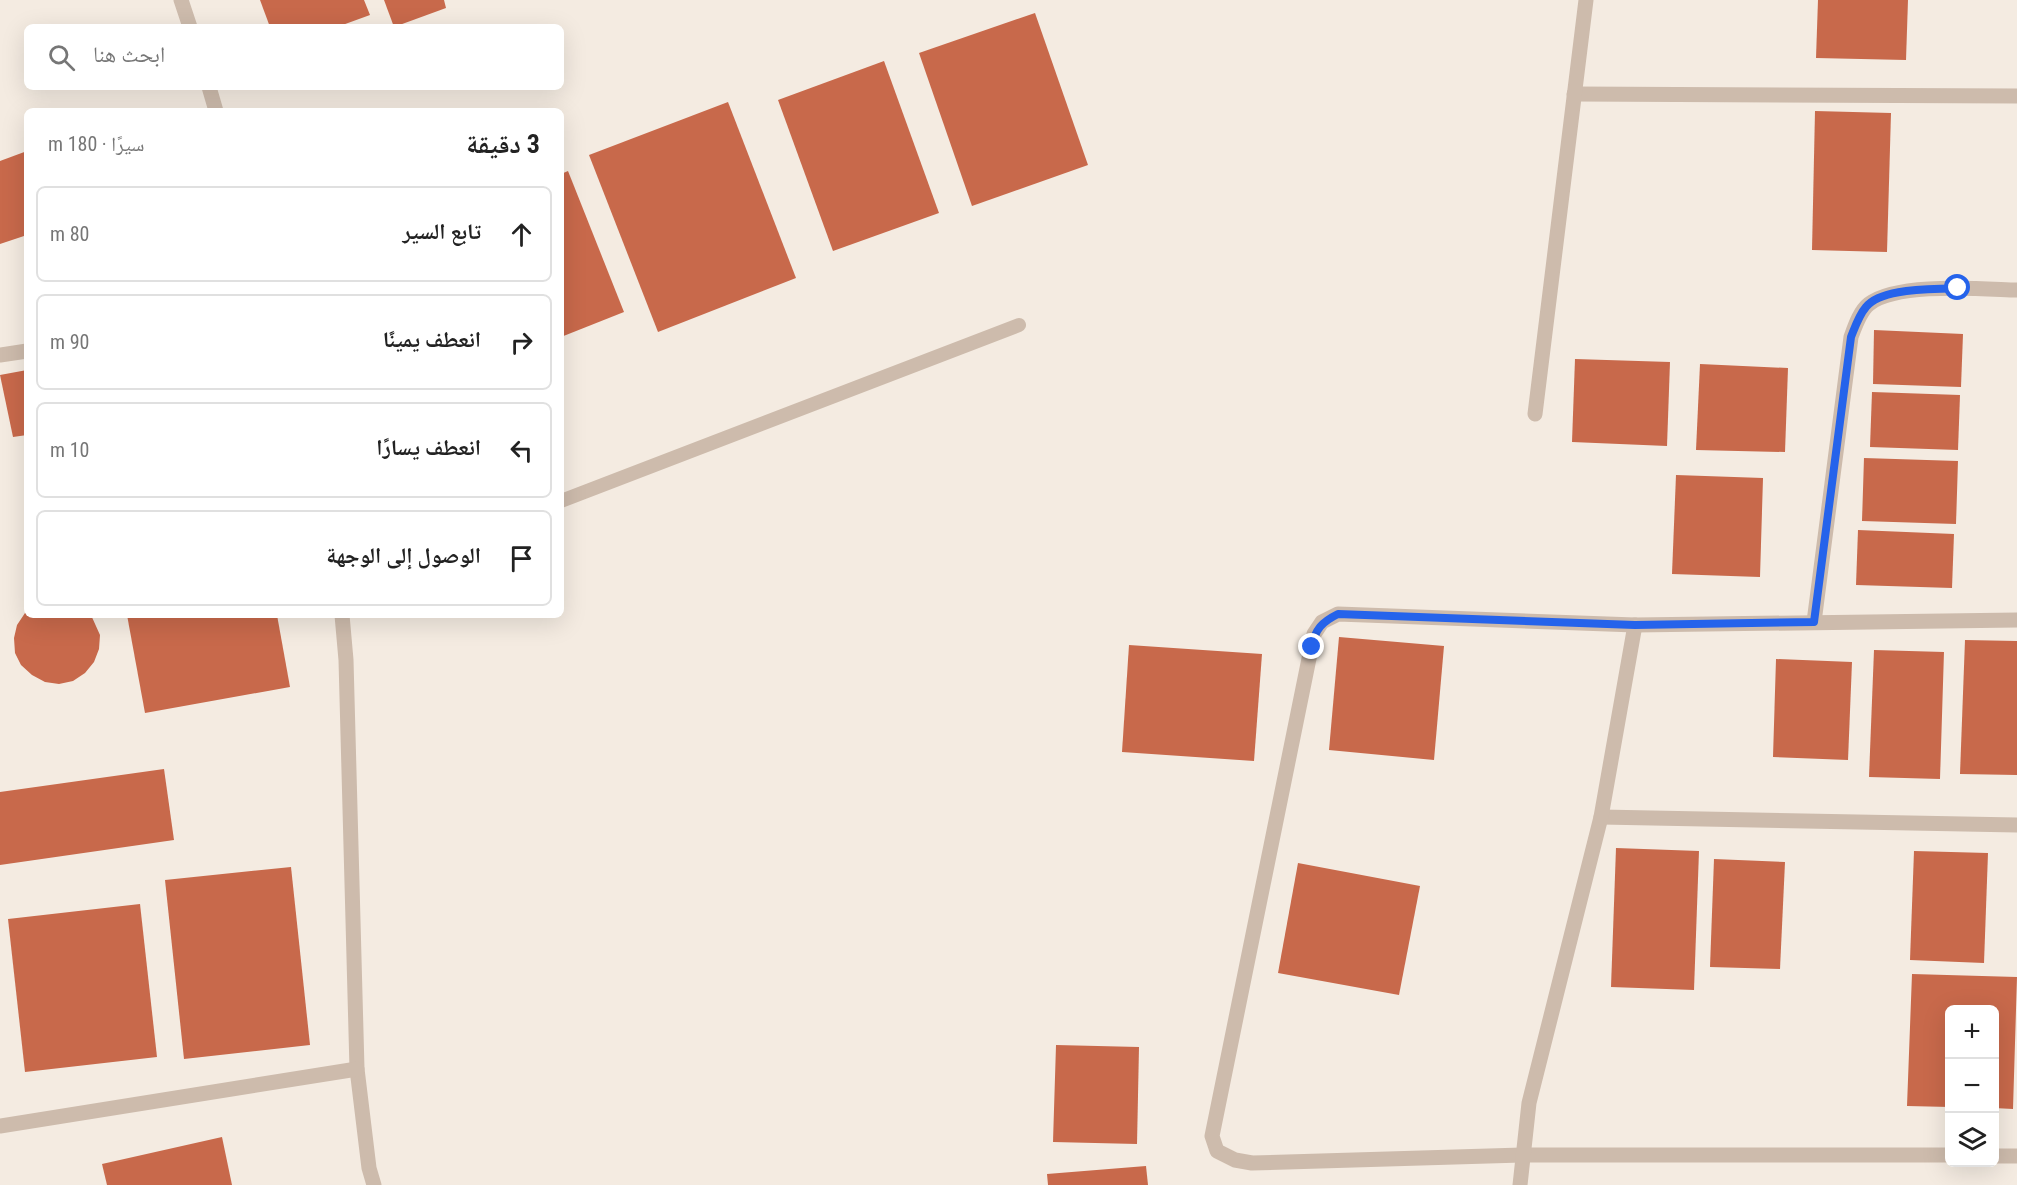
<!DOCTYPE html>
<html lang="ar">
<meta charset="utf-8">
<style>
:root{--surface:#fff;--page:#f6f6f6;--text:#222;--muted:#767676;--line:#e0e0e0}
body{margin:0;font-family:"Roboto Condensed","Noto Naskh Arabic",sans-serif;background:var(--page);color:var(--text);direction:rtl}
.controls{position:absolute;right:18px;bottom:18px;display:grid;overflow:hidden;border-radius:9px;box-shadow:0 6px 24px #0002}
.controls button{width:54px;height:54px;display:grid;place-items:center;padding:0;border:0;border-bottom:2px solid var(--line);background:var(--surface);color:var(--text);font:30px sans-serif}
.stop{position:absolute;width:18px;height:18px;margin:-14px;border:4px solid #2563eb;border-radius:50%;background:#fff}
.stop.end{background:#2563eb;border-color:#fff;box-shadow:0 2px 6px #0008}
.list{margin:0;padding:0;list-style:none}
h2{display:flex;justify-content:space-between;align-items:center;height:78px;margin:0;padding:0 24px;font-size:26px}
h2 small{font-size:20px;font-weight:400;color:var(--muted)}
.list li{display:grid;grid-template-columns:39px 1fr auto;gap:18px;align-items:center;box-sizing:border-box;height:96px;margin:0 12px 12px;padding:0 12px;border:2px solid var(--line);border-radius:9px}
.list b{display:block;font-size:22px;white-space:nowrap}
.list em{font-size:20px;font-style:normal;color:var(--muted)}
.icon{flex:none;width:33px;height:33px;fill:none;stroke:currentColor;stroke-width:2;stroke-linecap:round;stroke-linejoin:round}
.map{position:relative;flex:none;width:2017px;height:1185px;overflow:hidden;direction:ltr}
.search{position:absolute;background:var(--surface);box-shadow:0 6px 24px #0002;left:24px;top:24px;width:540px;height:66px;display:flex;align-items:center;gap:15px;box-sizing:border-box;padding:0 21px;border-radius:9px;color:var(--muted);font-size:22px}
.panel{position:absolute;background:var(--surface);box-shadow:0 6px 24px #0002;left:24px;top:108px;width:540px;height:510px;border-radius:9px;direction:rtl}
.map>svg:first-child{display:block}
.building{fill:#c8694b}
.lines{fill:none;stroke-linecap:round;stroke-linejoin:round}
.lane{stroke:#cdbbac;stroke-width:14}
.street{stroke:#cdbbac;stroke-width:15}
.route{stroke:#2563eb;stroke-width:8}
</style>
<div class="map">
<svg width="2017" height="1185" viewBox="0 0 2017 1185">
<rect width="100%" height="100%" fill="#f4ebe1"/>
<!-- building -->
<g class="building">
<polygon points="260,0 364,0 370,15 337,27 270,27"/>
<polygon points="384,0 444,0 446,8 394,27"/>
<polygon points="1818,0 1908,0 1906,60 1816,58"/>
<polygon points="1035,13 1088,165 972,206 919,53"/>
<polygon points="884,61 939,213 833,251 778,100"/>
<polygon points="728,102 796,278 658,332 589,155"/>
<polygon points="1815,111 1891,113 1887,252 1812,250"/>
<polygon points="27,151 27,235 0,244 0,161"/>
<polygon points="568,171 624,312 561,337 561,174"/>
<polygon points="1874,330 1963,334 1961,387 1873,384"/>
<polygon points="1575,359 1670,362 1667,446 1572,442"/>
<polygon points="1700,364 1788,368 1785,452 1696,450"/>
<polygon points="27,370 27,435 13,437 0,375"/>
<polygon points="1872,392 1960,395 1958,450 1870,447"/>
<polygon points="1864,458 1958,461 1956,524 1862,521"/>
<polygon points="1676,475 1763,478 1760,577 1672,574"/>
<polygon points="1858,530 1954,534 1952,588 1856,585"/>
<polygon points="27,610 27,615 91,615 100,635 99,649 94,662 85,673 73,681 59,684 45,682 32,675 21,665 15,653 14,638 17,625"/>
<polygon points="127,615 277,615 290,687 145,713"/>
<polygon points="1339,637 1444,646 1434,760 1329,750"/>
<polygon points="1965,640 2017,641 2017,775 1960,774"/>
<polygon points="1129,645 1262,654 1254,761 1122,752"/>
<polygon points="1874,650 1944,652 1940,779 1869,777"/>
<polygon points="1776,659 1852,662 1848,760 1773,757"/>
<polygon points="164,769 174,840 0,865 0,792"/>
<polygon points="1616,848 1699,851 1694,990 1611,987"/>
<polygon points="1914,851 1988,853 1984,963 1910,960"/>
<polygon points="1714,859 1785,862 1780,969 1710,967"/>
<polygon points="1298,863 1420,886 1399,995 1278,973"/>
<polygon points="291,867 310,1045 184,1059 165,880"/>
<polygon points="140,904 157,1057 25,1072 8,919"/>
<polygon points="1912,974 2017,977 2013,1109 1994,1108 1994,1010 1950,1010 1950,1107 1907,1106"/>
<polygon points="1056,1045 1139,1047 1137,1144 1053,1142"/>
<polygon points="222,1137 232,1185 107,1185 102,1164"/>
<polygon points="1146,1166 1148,1185 1048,1185 1047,1174"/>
</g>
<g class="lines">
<!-- lane -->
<polyline class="lane" points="561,501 1019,325"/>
<!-- street -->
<g class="street">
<polyline points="181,0 190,27"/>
<polyline points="209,87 216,111"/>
<polyline points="1574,94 2017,96"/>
<polyline points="0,355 27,351"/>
<polyline points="1535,414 1586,0"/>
<polyline points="342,615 346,660 357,1069 369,1168 374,1185"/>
<path d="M1814 622 1851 337C1855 326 1860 311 1869 304 1897 282 1981 289 2017 290"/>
<polyline points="1601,817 2017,825"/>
<polyline points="0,1126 357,1069"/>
<polyline points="1950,1155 1522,1155 1252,1163 1235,1160 1217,1151 1212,1136 1314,634 1322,622 1338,614 1635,625 2017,620"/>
<polyline points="1994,1156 2017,1156"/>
<polyline points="1520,1185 1529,1103 1601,817 1635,625"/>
</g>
</g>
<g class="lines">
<!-- route -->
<path class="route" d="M1312 647C1315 629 1322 622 1338 614L1635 625 1814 622 1851 337C1855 327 1859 315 1866 307 1882 287 1934 290 1958 288"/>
</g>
</svg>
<div class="controls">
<button>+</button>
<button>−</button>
<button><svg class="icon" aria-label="layers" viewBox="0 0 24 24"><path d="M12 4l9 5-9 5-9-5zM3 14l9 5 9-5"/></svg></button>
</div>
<div class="stop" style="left:1958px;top:288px"></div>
<div class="stop end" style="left:1312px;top:647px"></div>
<div class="search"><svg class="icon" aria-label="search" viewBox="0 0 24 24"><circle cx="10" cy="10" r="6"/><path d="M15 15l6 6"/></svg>ابحث هنا</div>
<section class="panel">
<h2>3 دقيقة<small>سيرًا · 180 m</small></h2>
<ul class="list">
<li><svg class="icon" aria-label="ahead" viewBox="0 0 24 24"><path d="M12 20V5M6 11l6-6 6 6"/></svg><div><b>تابع السير</b></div><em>80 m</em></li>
<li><svg class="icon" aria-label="right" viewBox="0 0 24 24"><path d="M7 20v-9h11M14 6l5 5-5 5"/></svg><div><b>انعطف يمينًا</b></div><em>90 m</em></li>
<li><svg class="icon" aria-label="left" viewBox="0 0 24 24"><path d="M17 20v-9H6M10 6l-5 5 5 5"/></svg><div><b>انعطف يسارًا</b></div><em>10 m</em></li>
<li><svg class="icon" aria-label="arrive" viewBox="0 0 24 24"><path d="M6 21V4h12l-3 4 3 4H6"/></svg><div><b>الوصول إلى الوجهة</b></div></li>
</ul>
</section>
</div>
